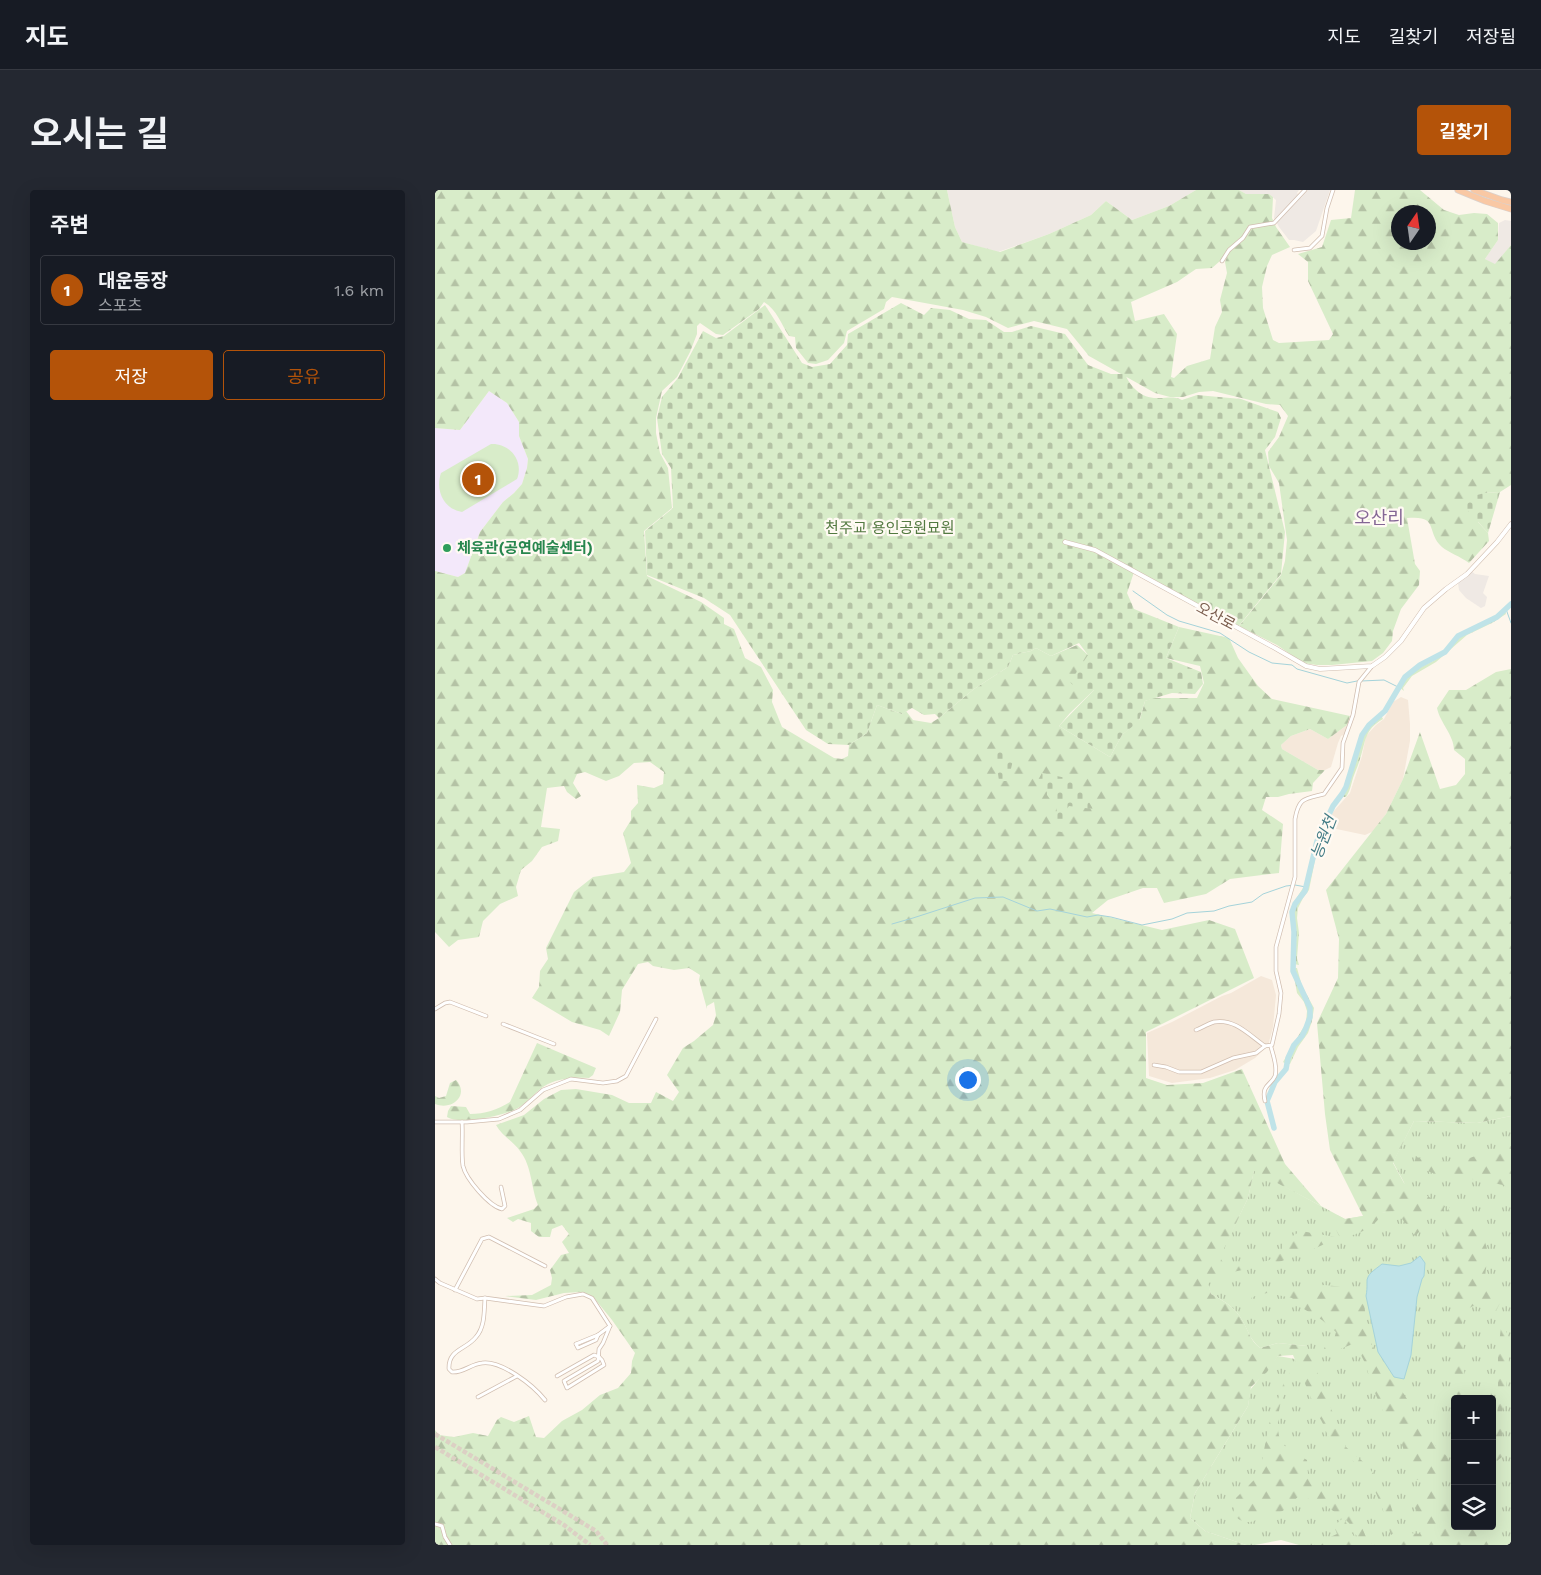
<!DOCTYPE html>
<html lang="ko">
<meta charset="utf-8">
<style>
:root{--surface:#171b24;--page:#242831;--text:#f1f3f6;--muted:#9ea1a6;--line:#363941;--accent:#b45309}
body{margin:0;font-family:"Work Sans","Noto Sans KR",sans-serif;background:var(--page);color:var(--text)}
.controls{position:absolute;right:15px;bottom:15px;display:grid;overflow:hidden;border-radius:5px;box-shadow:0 5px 20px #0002}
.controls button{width:45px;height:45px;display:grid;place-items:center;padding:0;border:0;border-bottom:1px solid var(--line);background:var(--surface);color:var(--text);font:25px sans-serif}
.compass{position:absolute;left:956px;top:15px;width:45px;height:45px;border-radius:50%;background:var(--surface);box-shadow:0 5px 20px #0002;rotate:13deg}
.you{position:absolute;left:532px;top:889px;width:18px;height:18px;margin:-12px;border:4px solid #fff;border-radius:50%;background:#1a73e8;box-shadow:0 0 0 8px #1a73e833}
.badge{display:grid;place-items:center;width:32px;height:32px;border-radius:50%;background:var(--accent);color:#fff;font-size:16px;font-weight:700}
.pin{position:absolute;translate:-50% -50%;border:2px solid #fff;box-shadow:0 1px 5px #0006}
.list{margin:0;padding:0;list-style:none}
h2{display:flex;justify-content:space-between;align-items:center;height:65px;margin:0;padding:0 20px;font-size:21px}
h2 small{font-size:16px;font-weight:400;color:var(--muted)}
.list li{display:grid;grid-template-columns:32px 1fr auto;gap:15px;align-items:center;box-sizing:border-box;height:70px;margin:0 10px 10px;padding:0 10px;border:1px solid var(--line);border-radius:5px}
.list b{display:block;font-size:19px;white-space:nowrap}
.list p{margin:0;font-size:16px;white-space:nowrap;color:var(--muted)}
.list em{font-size:16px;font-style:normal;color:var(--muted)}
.actions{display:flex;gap:10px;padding:15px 20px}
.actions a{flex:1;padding:11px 0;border:1px solid var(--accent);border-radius:5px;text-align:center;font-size:18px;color:var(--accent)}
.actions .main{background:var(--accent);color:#fff}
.icon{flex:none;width:28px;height:28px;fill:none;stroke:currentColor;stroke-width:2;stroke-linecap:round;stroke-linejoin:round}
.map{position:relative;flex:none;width:1076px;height:1355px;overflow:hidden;border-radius:5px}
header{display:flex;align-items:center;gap:30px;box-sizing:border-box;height:70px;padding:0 25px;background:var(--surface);border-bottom:1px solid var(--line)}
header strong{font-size:24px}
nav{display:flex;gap:28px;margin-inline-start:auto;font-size:18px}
.intro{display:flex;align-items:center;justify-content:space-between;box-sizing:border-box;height:120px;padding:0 30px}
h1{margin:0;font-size:35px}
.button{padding:12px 22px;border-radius:5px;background:var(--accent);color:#fff;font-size:18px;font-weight:700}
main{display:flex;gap:30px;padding:0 30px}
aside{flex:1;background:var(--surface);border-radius:5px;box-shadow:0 5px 20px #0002}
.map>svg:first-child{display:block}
.residential{fill:#f5e8da}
.industrial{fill:#efe9e4}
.education{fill:#f3e8fa}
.grass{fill:url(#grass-tufts);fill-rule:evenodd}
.forest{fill:url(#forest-firs);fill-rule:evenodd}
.cemetery{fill:url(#cemetery-stones)}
.pitch{fill:#d8ecc9}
.water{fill:#bfe3e8;stroke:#a5d3da}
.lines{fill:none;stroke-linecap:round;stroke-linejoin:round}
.stream{stroke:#a5d3da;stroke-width:1}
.river{stroke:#bfe3e8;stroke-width:5.5}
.secondary-tunnel{stroke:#dcd0c4;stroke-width:4.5;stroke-dasharray:4.5 2;stroke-linecap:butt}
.minor-casing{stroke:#d1beb0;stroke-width:4.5}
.tertiary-casing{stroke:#d1beb0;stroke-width:5}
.trunk-casing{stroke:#dad1cd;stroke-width:7}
.minor{stroke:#fff;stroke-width:3}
.tertiary{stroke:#fff;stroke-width:4}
.trunk{stroke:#f9c8a4;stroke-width:5.5}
.leisure-dot{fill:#2e9e5b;stroke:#fffaf3;stroke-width:2}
.labels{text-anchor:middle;stroke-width:4.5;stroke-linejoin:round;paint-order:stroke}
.park-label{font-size:15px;fill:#537a41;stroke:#fffaf3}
.leisure-label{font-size:15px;font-weight:bold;fill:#27864d;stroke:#fffaf3;text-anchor:start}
.street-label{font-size:15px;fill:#7a5c4d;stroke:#fffaf3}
.water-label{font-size:16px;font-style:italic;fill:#437c86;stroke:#fffaf3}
.quarter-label{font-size:18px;fill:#846695;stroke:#fffaf3}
</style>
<header>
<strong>지도</strong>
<nav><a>지도</a><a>길찾기</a><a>저장됨</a></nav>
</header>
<div class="intro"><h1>오시는 길</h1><a class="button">길찾기</a></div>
<main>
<aside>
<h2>주변<small></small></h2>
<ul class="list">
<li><span class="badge">1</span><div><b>대운동장</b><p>스포츠</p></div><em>1.6 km</em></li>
</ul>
<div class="actions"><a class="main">저장</a><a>공유</a></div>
</aside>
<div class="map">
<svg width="1076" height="1355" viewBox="0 0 1076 1355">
<defs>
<pattern id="grass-tufts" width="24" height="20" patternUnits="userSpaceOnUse" patternTransform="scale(1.25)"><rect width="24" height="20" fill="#d8ecc9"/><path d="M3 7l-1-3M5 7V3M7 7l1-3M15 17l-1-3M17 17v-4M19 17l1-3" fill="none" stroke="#b4c2a5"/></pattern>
<pattern id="forest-firs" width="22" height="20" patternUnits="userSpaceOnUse" patternTransform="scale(1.25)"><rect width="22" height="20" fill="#d8ecc9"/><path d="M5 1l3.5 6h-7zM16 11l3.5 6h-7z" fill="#b4c2a5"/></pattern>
<pattern id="cemetery-stones" width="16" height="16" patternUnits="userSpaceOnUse" patternTransform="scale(1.25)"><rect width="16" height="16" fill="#d8ecc9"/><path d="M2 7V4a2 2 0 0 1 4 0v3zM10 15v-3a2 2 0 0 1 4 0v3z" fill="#b4c2a5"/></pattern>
</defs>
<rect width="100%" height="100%" fill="#fdf6ec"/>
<!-- residential -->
<g class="residential">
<polygon points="966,507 973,510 975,534 975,551 968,589 951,624 939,641 930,645 892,637 898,622 915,603 927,566 931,546 941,535 949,529 958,512"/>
<polygon points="912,535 910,544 906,546 903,553 896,577 890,580 883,580 847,559 846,555 856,546 875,539 893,549"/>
<polygon points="826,786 837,790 841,805 838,837 833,856 820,868 800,880 775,888 737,893 714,886 712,843 737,832 787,806 796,803"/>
</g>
<!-- industrial -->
<g class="industrial">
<polygon points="512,0 761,0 734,16 697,30 671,11 656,25 614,44 563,62 527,52 520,37"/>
<polygon points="804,0 864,0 862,3 866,8 873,0 895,0 881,41 868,52 859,50 854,50 844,37 839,28 841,10 834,4 811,4"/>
<polygon points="1070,30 1076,31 1076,55 1060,75 1050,69 1063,50 1064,33"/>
<polygon points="1036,381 1040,384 1054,386 1048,403 1052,407 1050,416 1046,418 1031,408 1024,400 1023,393"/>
</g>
<!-- education -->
<polygon class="education" points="54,201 72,213 84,232 84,246 93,269 92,278 87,294 79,303 68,312 45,342 30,383 23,387 0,381 0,238 25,240"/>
<!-- grass -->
<g class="grass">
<path d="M1070 421 1071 424 1057 433 1032 445 1001 472 977 486 968 498 969 501 964 497C976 476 994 477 1010 463 1016 458 1019 449 1025 445 1040 435 1057 433 1070 421Z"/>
<path d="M946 525 948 529C929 540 931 551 925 569 923 576 920 582 918 588 916 595 915 601 911 607H906C919 589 918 565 927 546 931 538 939 532 946 525Z"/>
<polygon points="894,625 897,625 886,646 883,655 874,700 868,708 863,718 862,728 864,743 862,768 864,775 859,774 856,724 859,712 868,698 870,698 860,713 857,723 859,750 858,722 861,714 870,701 883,651"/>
<polygon points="859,778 862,778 867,796 879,818 877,831 873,843 863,857 855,874 852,874 853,869 851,874 848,872 871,833 872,821 869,812 862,803 858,781 876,818 859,781"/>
<path d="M1076 926V1355H864L846 1350 820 1355H811L770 1341 755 1328 760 1303 813 1216 815 1200 843 1166 860 1169 866 1181 872 1156 843 1153 825 1158C814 1148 814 1142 807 1130 800 1117 789 1111 776 1104L772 1092 813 1008 819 980 910 1029 975 1018 973 1000 958 972 979 931 1042 933ZM1020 1209H1057V1336H1020Z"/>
</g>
<!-- forest -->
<g class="forest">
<path d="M0 0H512L520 37 527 52 565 62 614 44 656 25 671 11 697 30 734 16 761 0H804L811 4H834L838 7 837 28 841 37 855 57 837 65 832 76 827 97 828 118 838 150 844 153 894 150 898 144 873 91V72L863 64 887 57 896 30 916 28 920 0H985L1009 20 1024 25 1039 23 1052 24 1063 33V50L1050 69 1060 74 1076 55V295L1065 302 1050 303 1043 332 1053 343 1054 351 1034 373C1026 367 1013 362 1007 357 990 341 1005 325 972 328L980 374 985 381 984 395 966 419 958 441 957 451 948 463 937 471 897 475H882L868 473 842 455 804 436 846 385 850 371 852 350 844 293 834 276 833 262 844 247 853 226 845 215 831 214 778 201 764 202 748 207H735L720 203 654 166 632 139 599 131 573 138 551 127 528 120 457 107 451 112 449 119 412 141 409 153 393 170 381 174 373 173 361 158 360 147 354 146C346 134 342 120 329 112L324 119 288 145 281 144 265 133 262 136V144L255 162 242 187 227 201 221 228V243L225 263 233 278 237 318 209 341 212 386 266 412 289 428V434L299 439 310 468 326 477 338 500 337 512 347 537 399 568 407 569 413 566 414 555 432 543 442 515 467 524 471 521 478 530 496 533 504 528 539 499 573 477 578 465 596 461 601 458 616 466 642 455 653 465 660 499 635 523 624 536 675 567 687 545 705 529 710 511 718 508H762L769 493 765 476 731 468 744 437 794 448 803 468 823 496 837 509 915 526 912 535 893 549 875 539 856 546 846 555 847 559 883 580H890L878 593 877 601 854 604 843 607H831L827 620 848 634 844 683 795 689 771 704 729 713 722 698H708L673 710 657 723 727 740 774 730 800 739 819 788 711 842V888L732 895 768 893 807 879 850 974 886 1016 819 981 813 1008 785 1067 792 1080 791 1074C809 1076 848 1076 849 1051L866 1041 900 1047 905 1050 902 1052H894L872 1062 844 1072 798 1082 773 1093 776 1104C789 1111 800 1117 807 1130 814 1141 814 1149 825 1158L843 1153 872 1156 911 1257 933 1276 953 1306 963 1340 956 1345C948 1319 941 1295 922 1275 914 1266 903 1262 896 1251 891 1244 890 1235 884 1227L858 1165 843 1166 832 1182 816 1197 813 1216 760 1303 755 1328 770 1341 811 1355H0V1240L4 1245 19 1247 38 1243 53 1246 62 1230 66 1227 79 1232 94 1226 101 1247 109 1248 127 1231 147 1220 165 1205 183 1198 196 1183 197 1171 200 1163 177 1130 159 1108 145 1102 129 1103 101 1110 70 1106 97 1105 116 1095 117 1088 115 1080 126 1065 134 1063 127 1052 134 1044 127 1035 117 1039 115 1047H104L96 1041V1033L83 1029 78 1032 72 1028 99 1019 103 1015C96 998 97 976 85 961 78 951 67 946 61 935L89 925 109 909 126 900 141 899 177 905 194 913H216L221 902 238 911 244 902 232 885 248 858 259 851 278 835 281 825 279 812 272 816V819L264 790 265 785 254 778 239 780 218 776 213 772 203 774 187 800 185 822 174 846 165 840 137 832 97 808 104 797 105 781 113 769 111 758 139 702 158 687 189 682 196 673 188 643 196 630V621L203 613 202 595 219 598 228 594 229 582 215 572 199 573 184 586 171 591 150 582 142 584 138 593 146 606 141 609 132 602 129 596 112 598 106 637 125 639 123 651 107 657 97 671 86 680 81 697 83 706 65 714 48 731 44 747 23 750 14 757 0 742V381L23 387 30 383 45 342 68 312 79 303 87 294 92 278 93 269 84 246V232L72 213 54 201 25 240 0 238ZM964 22H994V52H964ZM793 64 790 72 792 83 785 110 787 122 780 137 775 169 752 176 739 188 736 187 742 144 729 124 700 131 696 112 742 92 761 79 777 78Z"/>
<path d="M1076 479V926L1042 933 979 931 958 973 969 993 1010 1016 1007 1023C999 1024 989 1025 990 1036L980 1046 961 1021 947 1023C941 1038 921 1045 906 1048 900 1042 900 1034 902 1025L910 1029 928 1026 895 960 890 924 882 833 903 788 904 749 891 700 951 624 968 589 985 542 1005 599 1021 595 1030 584V569L1019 560C1019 545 1005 533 1002 518L1014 500H1031L1061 482Z"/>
<path d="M102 853 161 878 158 885 154 888C141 887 125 888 113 894 101 900 94 912 83 918 69 926 25 935 12 927L13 921 16 916 31 917 35 924C50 924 62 920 75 912Z"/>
<path d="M21 890C35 905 17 921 0 914V906L4 908 11 906 15 893Z"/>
<polygon points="1072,955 1076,956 1076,1000 1068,995 1048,991 1020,986 1008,987 990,980 977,979 981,967 1003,972 1029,970"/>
<path d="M1017 1014C1035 1015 1052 1049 1053 1065 1053 1073 1049 1081 1051 1089 1053 1097 1058 1101 1065 1106V1113L1061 1121 1038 1116 1029 1121 1027 1135 1030 1149 1027 1165 1033 1209H1022L1015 1139 1017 1127 1016 1093 1011 1084V1063L1012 1052 1009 1025Z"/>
<polygon points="889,1095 919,1098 929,1112 933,1148 955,1189 965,1198 972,1209 976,1220 973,1227 998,1253 1012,1266 1018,1278 1010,1284 981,1290 967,1255 953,1233 937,1196 930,1173 920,1153 891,1165 889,1158 894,1154 898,1153 901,1142 887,1130 864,1116 857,1108 832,1103 817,1107 813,1118 809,1110 813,1099 827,1099 847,1103"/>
<path d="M1070 1137C1076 1152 1074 1174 1072 1190 1071 1195 1072 1201 1071 1206 1070 1212 1067 1218 1067 1225 1066 1239 1069 1253 1067 1267L1062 1271 1058 1266V1259L1063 1216V1160L1066 1138Z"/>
<path d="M854 1182C857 1194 850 1201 846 1212 843 1221 841 1243 846 1251 851 1260 863 1265 872 1270L873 1286 897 1310 926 1335 931 1347 938 1355H931L920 1344 914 1333 909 1328 914 1339 925 1355H886L893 1348 902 1344 899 1336 908 1328 887 1313 864 1306C859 1310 855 1316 849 1320 845 1323 838 1323 834 1324 819 1331 811 1338 798 1324L801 1308 821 1288 825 1281 834 1234 852 1184Z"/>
<polygon points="998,1298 1020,1301 1020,1336 1057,1336 1062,1355 963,1355 959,1349 962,1345 973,1343 988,1344 1003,1353 976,1312 981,1299"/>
</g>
<!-- cemetery -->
<g class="cemetery">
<path d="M466 113 489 125 496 118 515 120 534 129 551 130 569 142H577L596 136 630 144 653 175 676 184H690C696 198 707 209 724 208 733 208 739 206 747 210L762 205 806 209 843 222 846 228 840 247 830 260 850 342 846 384 802 438 699 382 692 403 699 419 744 437 731 468 766 482 768 494 760 504 737 503 710 511 704 531 687 545 675 567 624 536 659 500 644 501 635 492 653 465 644 453 616 466 601 458 596 461 578 465 573 477 539 499 504 528 500 524 489 525 477 518 467 524 442 515 432 543 414 555 393 554 371 540 295 425 269 408 212 385 210 341 238 318 236 278 227 264 222 228 227 207 243 188 268 141 281 148 289 146 330 115 367 173 377 177 395 174 412 155 413 144Z"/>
<polygon points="1065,302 1053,343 1028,315 1034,307 1050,303"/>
<polygon points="560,561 580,562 573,591 564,591"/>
<polygon points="607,583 641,590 658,619 634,616 631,620 627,642 619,641 622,619 612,605 612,596 603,590"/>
</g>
<!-- pitch -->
<path class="pitch" d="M56 254C75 253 89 271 82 289L27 322C9 319 0 301 6 283Z"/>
<!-- water -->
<path class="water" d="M985 1066 990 1073 989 1086 987 1089 982 1107 976 1165 969 1189 959 1187 943 1162 931 1106C932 1101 932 1098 932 1093 931 1084 940 1080 947 1074L964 1076 976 1073Z"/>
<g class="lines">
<!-- stream -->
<g class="stream">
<polyline points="698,401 732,425 744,431 785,443 814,462 837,473 857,475 862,479 912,493 922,491"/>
<polyline points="1071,419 1076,433"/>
<polyline points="926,491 949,490 963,497"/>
<polyline points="457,734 478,728 540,708 568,707 602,721 615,719 652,727 663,725 676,727 707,735 737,729 752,723 779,721 794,716 817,712 828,704 851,696 860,695 871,697"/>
</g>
<!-- river -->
<polyline class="river" points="839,938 832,911 840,892 851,879 853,868 859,855 867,846 871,838 875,827 875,818 858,781 859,742 857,722 860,714 870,701 882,651 889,635 898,616 907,604 911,597 927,545 934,535 950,521 970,487 985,475 1010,462 1023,446 1062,427 1076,414"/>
<!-- secondary-tunnel -->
<g class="secondary-tunnel">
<polyline points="0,1244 161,1341 172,1355"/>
<polyline points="0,1257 129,1335 155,1355"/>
</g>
<!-- minor casing -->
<g class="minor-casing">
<g id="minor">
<polyline points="859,60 875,58 887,46 892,18 898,0"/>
<polyline points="787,71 794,60 808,48 815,37 839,33 870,0"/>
<polyline points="0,819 10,813 15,812 51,826"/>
<polyline points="68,834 119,854"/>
<path d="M761 840C766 838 773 834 779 832 800 828 815 846 830 856L837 855 844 824 846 803 841 781V757L860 687V629C864 607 870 609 889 604L907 578 908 553 918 525 924 492 937 476"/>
<polyline points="719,875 731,877 744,882 766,882 798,868 821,863 830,856"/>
<path d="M830 911C826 894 836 896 840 886 843 877 838 865 836 857"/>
<polyline points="0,932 32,932 64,929 85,920 108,900 136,889 168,893 182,891 191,886 221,829"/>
<path d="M27 932C28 945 26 965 28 976 31 989 54 1016 67 1019L70 1016 66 997"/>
<polyline points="0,1089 5,1093 42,1109 50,1108 109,1116 131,1107 148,1104 157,1108 175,1136"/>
<polyline points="20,1100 47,1049 54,1047 110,1076"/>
<path d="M50 1108C49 1122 50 1137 41 1147 31 1160 13 1159 14 1179L17 1182C28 1183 36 1174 47 1173 66 1170 98 1195 110 1210"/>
<polyline points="141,1154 163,1145 175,1136 168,1153 164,1159 163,1171 129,1191 132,1198 169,1175 167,1170 164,1167"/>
<polyline points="141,1154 143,1158 161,1150 163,1145"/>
<polyline points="122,1186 159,1165 164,1167"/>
<polyline points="43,1207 82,1186"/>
<polyline points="0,1334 7,1336 10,1347 15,1355"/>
</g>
</g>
<!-- tertiary casing -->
<g class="tertiary-casing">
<polyline id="tertiary" points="630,352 660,360 840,458 871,476 885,479 937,476 950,467 966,451 989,418 1011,399 1032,384 1062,352 1076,334"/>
</g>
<!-- trunk casing -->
<g class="trunk-casing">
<g id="trunk">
<polyline points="1023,0 1050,11 1076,19"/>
<polyline points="1039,0 1067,10 1076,12"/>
</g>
</g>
<!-- minor -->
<use href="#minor" class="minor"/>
<!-- tertiary -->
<use href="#tertiary" class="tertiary"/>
<!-- trunk -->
<use href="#trunk" class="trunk"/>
</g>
<!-- markers -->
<circle class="leisure-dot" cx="12" cy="358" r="5"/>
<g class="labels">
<!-- park labels -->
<g class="park-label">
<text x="455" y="343">천주교 용인공원묘원</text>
</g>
<!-- leisure labels -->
<g class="leisure-label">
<text x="22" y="363">체육관(공연예술센터)</text>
</g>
<!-- street labels -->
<g class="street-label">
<text transform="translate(781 426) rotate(28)" y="5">오산로</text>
</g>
<!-- water labels -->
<g class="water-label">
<text transform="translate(888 647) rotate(-69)" y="6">능원천</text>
</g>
<!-- quarter labels -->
<g class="quarter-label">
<text x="944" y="334">오산리</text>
</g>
</g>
</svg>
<div class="controls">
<button>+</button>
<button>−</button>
<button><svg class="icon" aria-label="layers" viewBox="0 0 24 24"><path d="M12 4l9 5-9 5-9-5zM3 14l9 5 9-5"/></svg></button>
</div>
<svg class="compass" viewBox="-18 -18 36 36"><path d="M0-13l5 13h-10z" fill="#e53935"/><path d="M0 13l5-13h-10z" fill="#9ea1a6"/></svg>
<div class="you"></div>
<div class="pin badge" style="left:43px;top:289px">1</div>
</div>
</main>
